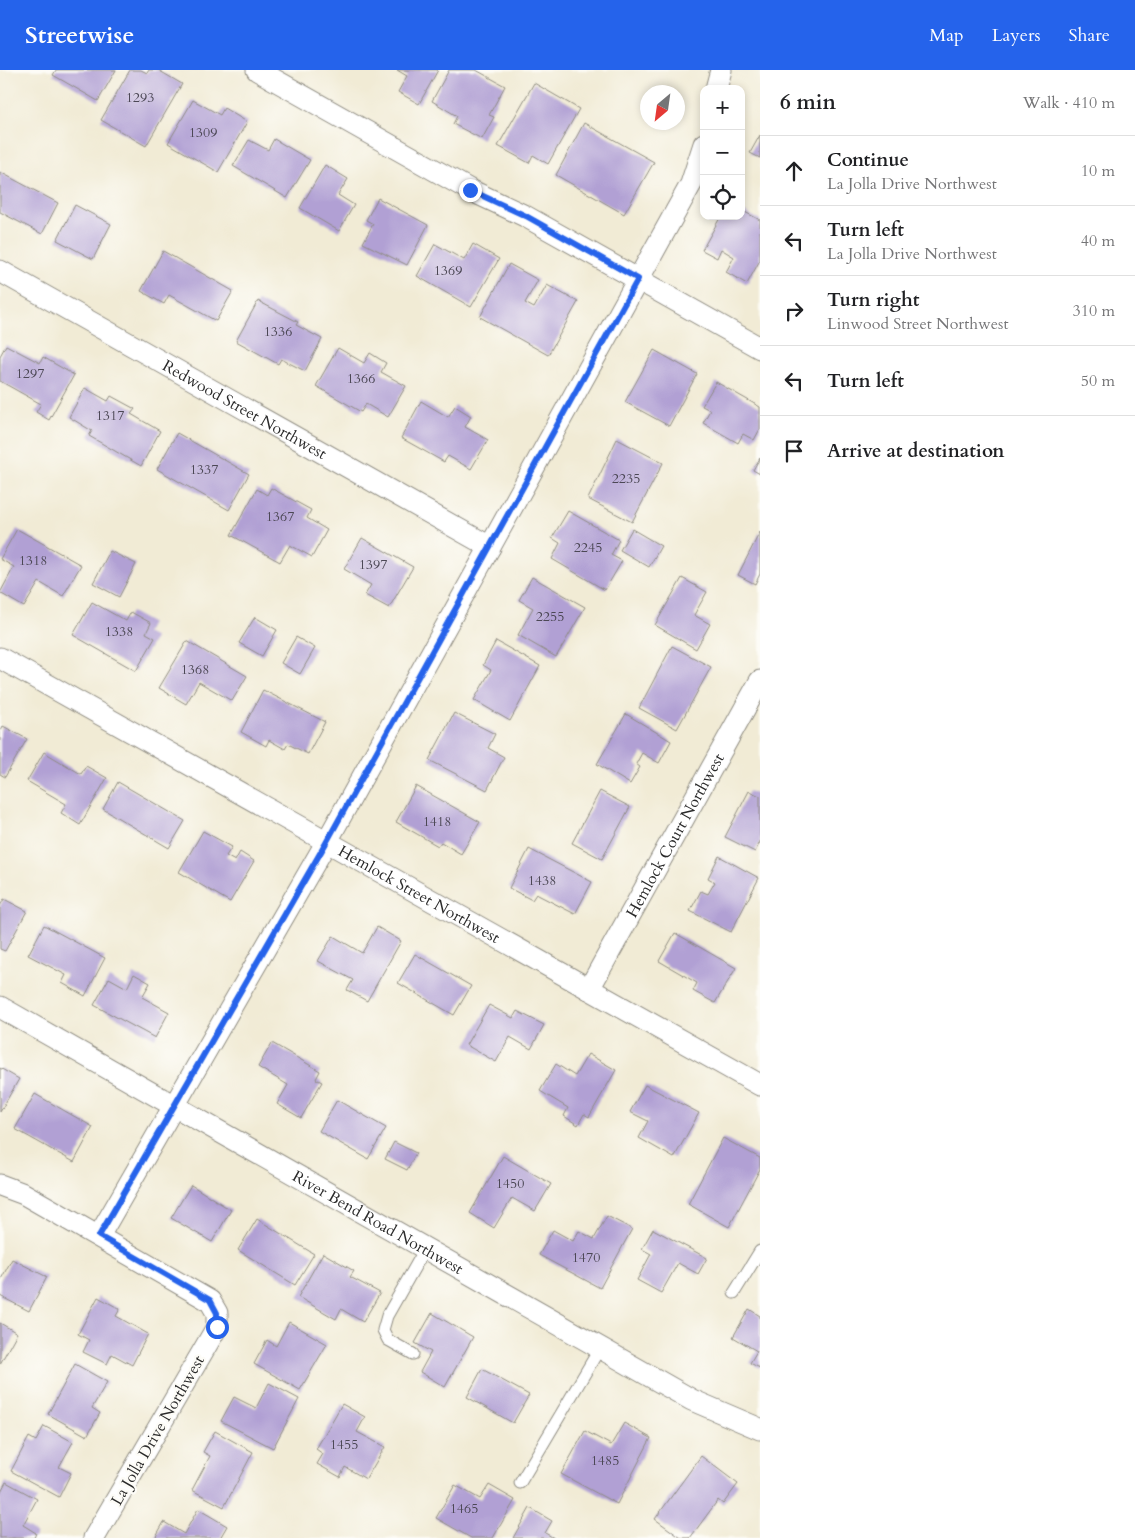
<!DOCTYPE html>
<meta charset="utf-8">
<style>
:root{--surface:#fff;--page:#f6f6f6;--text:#202124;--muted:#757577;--line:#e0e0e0;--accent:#2563eb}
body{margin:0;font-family:Cardo,serif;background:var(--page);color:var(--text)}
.controls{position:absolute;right:15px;top:15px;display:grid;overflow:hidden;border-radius:10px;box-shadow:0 2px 8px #0003}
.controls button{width:45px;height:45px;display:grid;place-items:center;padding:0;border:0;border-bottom:1px solid var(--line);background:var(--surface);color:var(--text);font:25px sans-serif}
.compass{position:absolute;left:640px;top:15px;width:45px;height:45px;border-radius:50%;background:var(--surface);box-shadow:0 2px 8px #0003;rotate:209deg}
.stop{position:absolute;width:15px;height:15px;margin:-11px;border:4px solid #2563eb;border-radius:50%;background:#fff}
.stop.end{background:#2563eb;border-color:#fff;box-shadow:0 1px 5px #0008}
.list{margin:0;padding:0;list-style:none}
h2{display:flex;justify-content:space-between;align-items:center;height:65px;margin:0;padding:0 20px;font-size:21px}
h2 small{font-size:16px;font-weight:400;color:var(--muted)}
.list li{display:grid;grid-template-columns:32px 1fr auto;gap:15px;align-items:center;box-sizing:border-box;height:70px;padding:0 20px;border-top:1px solid var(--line)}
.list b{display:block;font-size:19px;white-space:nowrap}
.list p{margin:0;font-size:16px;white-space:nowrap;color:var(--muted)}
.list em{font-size:16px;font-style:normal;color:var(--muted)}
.icon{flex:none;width:28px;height:28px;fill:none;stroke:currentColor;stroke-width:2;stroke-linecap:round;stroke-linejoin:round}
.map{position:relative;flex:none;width:760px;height:1468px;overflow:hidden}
header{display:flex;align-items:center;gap:30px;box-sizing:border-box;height:70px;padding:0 25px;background:var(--accent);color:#fff}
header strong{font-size:24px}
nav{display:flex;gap:28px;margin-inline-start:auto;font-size:18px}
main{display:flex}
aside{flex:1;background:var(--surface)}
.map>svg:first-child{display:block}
.building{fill:#b1a0d4}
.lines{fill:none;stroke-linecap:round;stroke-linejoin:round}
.lane-casing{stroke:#8e8b80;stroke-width:13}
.street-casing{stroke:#8e8b80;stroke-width:23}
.lane{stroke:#fff;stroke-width:11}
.street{stroke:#fff;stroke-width:21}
.route{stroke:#2563eb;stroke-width:6}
.labels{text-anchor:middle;stroke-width:4.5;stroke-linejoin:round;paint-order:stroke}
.number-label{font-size:14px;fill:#4c4855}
.street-label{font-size:16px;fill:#2b2b2b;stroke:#fdfcf7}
</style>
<header>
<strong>Streetwise</strong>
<nav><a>Map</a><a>Layers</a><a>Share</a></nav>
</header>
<main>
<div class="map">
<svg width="760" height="1468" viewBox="0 0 760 1468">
<rect width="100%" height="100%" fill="#fdfcf7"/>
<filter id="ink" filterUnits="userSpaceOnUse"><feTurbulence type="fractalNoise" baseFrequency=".02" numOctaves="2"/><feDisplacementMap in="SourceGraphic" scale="10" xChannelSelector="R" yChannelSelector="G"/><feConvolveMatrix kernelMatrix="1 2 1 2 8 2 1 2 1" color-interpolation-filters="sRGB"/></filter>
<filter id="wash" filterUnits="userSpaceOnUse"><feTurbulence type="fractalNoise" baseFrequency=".0096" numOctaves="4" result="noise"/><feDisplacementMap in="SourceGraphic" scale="20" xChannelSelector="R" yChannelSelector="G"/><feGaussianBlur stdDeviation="1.12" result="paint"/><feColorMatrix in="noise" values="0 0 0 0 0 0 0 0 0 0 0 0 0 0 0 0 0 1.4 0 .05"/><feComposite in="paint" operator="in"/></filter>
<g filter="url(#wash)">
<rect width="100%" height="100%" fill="#f1ebd5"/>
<g id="blocks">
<!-- building -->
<g class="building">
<polygon points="56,0 116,0 98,31 53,5"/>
<polygon points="130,0 141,0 147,3 149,0 158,0 182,14 146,76 101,50"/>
<polygon points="397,0 438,0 419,34 398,22 407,6"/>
<polygon points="449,0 476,0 505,16 489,45 494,47 482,69 453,54 457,46 432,31"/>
<polygon points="534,13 579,39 548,94 533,85 529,93 498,76"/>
<polygon points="193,30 220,45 224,38 247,52 218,102 168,73"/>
<polygon points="584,53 654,92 624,144 556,105"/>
<polygon points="760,65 760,88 750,83"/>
<polygon points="274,69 310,90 287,128 233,96 249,70 268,80"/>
<polygon points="325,95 348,109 338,125 354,135 339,161 300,138"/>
<polygon points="0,102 58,133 42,164 0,142"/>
<polygon points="378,128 428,155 407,195 363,173 373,154 366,150"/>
<polygon points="75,135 111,154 93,189 57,170"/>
<polygon points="741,140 760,150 760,190 747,214 726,202 734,187 721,179 717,188 702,180 721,146 741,146"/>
<polygon points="435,174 464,190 473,174 499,189 471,237 417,206"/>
<polygon points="163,181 233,221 216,251 169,225 164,234 141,221"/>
<polygon points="509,194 538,210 525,233 534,238 547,215 578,232 548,285 480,247"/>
<polygon points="258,231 298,252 296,255 322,269 305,301 281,289 278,294 236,271"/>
<polygon points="6,275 40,293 43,287 74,305 49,350 36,342 41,334 0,311 0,286"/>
<polygon points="338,278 364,293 370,283 386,293 381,302 406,316 388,347 366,334 361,342 316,316"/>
<polygon points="654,280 697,304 669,356 625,332"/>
<polygon points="716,312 760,337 760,359 754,370 743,364 738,373 703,353 710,340 702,336"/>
<polygon points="85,318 108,331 111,326 135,339 131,344 160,361 141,396 89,366 92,361 69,347"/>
<polygon points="421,331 448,347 455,336 471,346 465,357 488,370 471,399 448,386 444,392 401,368"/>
<polygon points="177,363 249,404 229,440 157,399"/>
<polygon points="617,369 663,393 632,452 588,429"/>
<polygon points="760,388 760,404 753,400"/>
<polygon points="271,418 311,440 307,448 327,460 312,487 290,475 280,492 231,465 257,419 267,425"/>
<polygon points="568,441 619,470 611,485 622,491 605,520 552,489 560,473 552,468"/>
<polygon points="17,459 81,495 63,526 39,512 24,537 0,523 14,497 0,489"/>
<polygon points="632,459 661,476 649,497 620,480"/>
<polygon points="760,462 760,504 755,514 738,505"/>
<polygon points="362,468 413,497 389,538 365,525 371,515 344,499"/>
<polygon points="110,481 136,494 119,527 93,513"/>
<polygon points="532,507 585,537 556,587 518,565 533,538 519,530"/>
<polygon points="682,508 707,522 694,545 710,554 696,579 655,555"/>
<polygon points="92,532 126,551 131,542 151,553 146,563 155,568 136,601 73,565"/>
<polygon points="255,547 277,560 262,586 239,573"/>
<polygon points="296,567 315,578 300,604 281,593"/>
<polygon points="187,571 247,606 232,631 199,612 186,634 159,618"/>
<polygon points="496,571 540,596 510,651 474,630 491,600 483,595"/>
<polygon points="672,576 711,597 677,659 639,638"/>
<polygon points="263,620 325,652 308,684 288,674 285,679 269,670 266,676 241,662"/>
<polygon points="454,643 495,664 488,678 504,687 487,720 429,690"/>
<polygon points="626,644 671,671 659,693 642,683 636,694 640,697 630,714 597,694"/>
<polygon points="3,656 27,669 5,707 0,704 0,662"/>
<polygon points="44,682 81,704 86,696 107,708 80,755 61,743 66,734 27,711"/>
<polygon points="118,712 185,751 169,778 103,739"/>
<polygon points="416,716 480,752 461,784 441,772 438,776 396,752"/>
<polygon points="600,721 630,737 602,789 572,773"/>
<polygon points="749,721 760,726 760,772 755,782 725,767"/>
<polygon points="203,761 232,777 226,786 235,791 240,782 254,791 230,832 179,802"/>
<polygon points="529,779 592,812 575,844 536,824 532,830 509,818"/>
<polygon points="719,786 759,808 731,862 690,841 701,821 708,824 715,812 708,808"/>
<polygon points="4,829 27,841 5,881 0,879 0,836"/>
<polygon points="44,855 105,888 85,926 62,913 66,905 28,885"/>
<polygon points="377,857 401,871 367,931 347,920 353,910 318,891 333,866 362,883"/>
<polygon points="675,863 736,898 715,933 693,921 697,913 659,891"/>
<polygon points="415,884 471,916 454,945 398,913"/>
<polygon points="134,904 150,913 142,927 169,942 155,968 94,935 109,908 127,918"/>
<polygon points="489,935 513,948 517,941 544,955 531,979 510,967 496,992 466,975"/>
<polygon points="272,973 320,1001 316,1009 322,1012 301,1048 277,1034 288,1015 258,997"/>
<polygon points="588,984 616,1000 589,1047 584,1044 578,1055 564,1046 568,1038 540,1021 556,994 575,1006"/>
<polygon points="0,998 19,1009 0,1042"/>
<polygon points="645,1015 699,1043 674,1088 639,1068 648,1051 630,1042"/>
<polygon points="35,1024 93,1057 74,1092 15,1059"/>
<polygon points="337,1030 386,1058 368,1089 319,1061"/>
<polygon points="723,1068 760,1088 760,1099 729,1157 688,1134"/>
<polygon points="394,1072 416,1083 407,1100 385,1089"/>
<polygon points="503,1086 551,1114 535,1141 512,1128 494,1158 470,1143"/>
<polygon points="191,1115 231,1140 212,1172 171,1148"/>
<polygon points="607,1146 632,1159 600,1218 539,1185 553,1160 573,1171 579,1161 594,1169"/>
<polygon points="257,1149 314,1184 295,1215 238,1180"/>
<polygon points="653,1159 707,1188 698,1204 678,1193 661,1223 637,1210 651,1184 642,1179"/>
<polygon points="323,1183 354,1201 350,1207 380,1223 363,1252 341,1239 336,1249 298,1227"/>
<polygon points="12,1189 47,1207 29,1241 0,1226 0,1211"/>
<polygon points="98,1227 120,1239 116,1246 148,1264 132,1295 112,1284 107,1294 83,1282 89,1270 78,1264"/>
<polygon points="749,1239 760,1246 760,1298 750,1293 757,1281 733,1267"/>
<polygon points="432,1243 473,1267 445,1317 420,1302 431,1282 415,1273"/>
<polygon points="289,1252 327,1274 300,1320 254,1294 267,1270 276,1276"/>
<polygon points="0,1253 17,1263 0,1294"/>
<polygon points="75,1294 107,1312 92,1338 100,1343 87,1366 48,1344"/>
<polygon points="482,1299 529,1325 513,1353 467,1327"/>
<polygon points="269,1313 299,1329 273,1378 221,1351 234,1327 256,1338"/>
<polygon points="342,1334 365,1347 357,1362 385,1377 366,1409 345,1397 340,1407 317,1394 323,1384 316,1379"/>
<polygon points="624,1353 651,1368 617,1434 561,1404 585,1361 611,1375"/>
<polygon points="44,1356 73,1372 59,1397 71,1403 59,1427 11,1401 29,1367 36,1371"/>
<polygon points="215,1361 253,1382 224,1437 192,1420 210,1386 203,1382"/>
<polygon points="701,1386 738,1414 723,1434 718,1430 690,1468 681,1468 655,1449"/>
<polygon points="6,1412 37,1429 23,1455 36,1463 34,1468 0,1468 0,1423"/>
<polygon points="455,1415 480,1429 489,1415 515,1430 493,1468 471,1468 436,1448"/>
<polygon points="530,1438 552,1451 545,1463 554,1468 513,1468"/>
<polygon points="198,1439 227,1456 220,1468 155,1468 164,1452 184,1464"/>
</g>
</g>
</g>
<g filter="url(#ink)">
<use href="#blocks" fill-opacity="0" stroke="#8e8b80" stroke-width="1"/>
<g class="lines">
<!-- lane casing -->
<g class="lane-casing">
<g id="lane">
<polyline points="734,1223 760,1181"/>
<polyline points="413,1284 388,1270 383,1260 387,1246 425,1179"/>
<polyline points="520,1413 600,1278"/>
</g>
</g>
<!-- street casing -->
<g class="street-casing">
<g id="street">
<polyline points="257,0 470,120 525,146 760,278"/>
<polyline points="716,19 721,0"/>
<path id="s1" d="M0 201 490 477"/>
<path id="s2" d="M0 588 760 1015"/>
<path id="s3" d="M589 919 760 611"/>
<path id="s4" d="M0 937 692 1330 760 1359"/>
<polyline points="0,1115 24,1124 210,1231 217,1243 217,1257 94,1468"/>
<polyline points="99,1166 326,773 691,114 704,74"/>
</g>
</g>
<!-- lane -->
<use href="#lane" class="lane"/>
<!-- street -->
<use href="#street" class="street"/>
</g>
</g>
<g class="lines" filter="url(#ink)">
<!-- route -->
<polyline class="route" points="217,1257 217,1243 210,1230 99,1166 326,773 638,209 526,146 470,120"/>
</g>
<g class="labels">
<!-- number labels -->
<g class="number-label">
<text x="140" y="32">1293</text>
<text x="203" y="67">1309</text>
<text x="448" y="205">1369</text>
<text x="278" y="266">1336</text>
<text x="30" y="308">1297</text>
<text x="361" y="313">1366</text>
<text x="110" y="350">1317</text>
<text x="204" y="404">1337</text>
<text x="626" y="413">2235</text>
<text x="280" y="451">1367</text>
<text x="588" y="482">2245</text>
<text x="33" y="495">1318</text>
<text x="373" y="499">1397</text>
<text x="550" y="551">2255</text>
<text x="119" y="566">1338</text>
<text x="195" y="604">1368</text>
<text x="437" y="756">1418</text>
<text x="542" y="815">1438</text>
<text x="510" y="1118">1450</text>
<text x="586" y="1192">1470</text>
<text x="344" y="1379">1455</text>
<text x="605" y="1395">1485</text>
<text x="464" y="1443">1465</text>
</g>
<!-- street labels -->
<g class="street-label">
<text dy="6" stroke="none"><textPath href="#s1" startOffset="281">Redwood Street Northwest</textPath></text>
<text dy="6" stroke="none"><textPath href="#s3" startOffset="176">Hemlock Court Northwest</textPath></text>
<text dy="6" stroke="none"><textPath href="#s2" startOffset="481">Hemlock Street Northwest</textPath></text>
<text dy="6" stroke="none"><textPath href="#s4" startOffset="435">River Bend Road Northwest</textPath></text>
<text transform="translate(157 1360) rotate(-60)" y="6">La Jolla Drive Northwest</text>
</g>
</g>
</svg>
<div class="controls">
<button>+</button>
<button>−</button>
<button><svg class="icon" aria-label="locate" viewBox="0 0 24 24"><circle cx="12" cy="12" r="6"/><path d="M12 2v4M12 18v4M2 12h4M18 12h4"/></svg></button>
</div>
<svg class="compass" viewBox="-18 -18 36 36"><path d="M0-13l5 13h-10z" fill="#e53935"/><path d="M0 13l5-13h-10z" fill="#757577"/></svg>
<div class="stop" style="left:217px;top:1257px"></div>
<div class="stop end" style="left:470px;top:120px"></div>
</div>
<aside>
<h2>6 min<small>Walk · 410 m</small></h2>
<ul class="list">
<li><svg class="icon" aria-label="ahead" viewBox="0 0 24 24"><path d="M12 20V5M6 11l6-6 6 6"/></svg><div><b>Continue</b><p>La Jolla Drive Northwest</p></div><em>10 m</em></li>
<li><svg class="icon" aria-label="left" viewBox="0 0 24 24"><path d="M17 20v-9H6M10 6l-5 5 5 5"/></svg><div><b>Turn left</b><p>La Jolla Drive Northwest</p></div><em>40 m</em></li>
<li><svg class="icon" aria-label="right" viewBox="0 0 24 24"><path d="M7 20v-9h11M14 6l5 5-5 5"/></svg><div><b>Turn right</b><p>Linwood Street Northwest</p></div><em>310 m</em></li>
<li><svg class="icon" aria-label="left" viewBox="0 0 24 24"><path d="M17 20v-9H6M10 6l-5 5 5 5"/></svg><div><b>Turn left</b></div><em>50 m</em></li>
<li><svg class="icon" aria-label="arrive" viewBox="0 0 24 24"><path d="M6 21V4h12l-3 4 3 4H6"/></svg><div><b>Arrive at destination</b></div></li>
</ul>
</aside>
</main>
